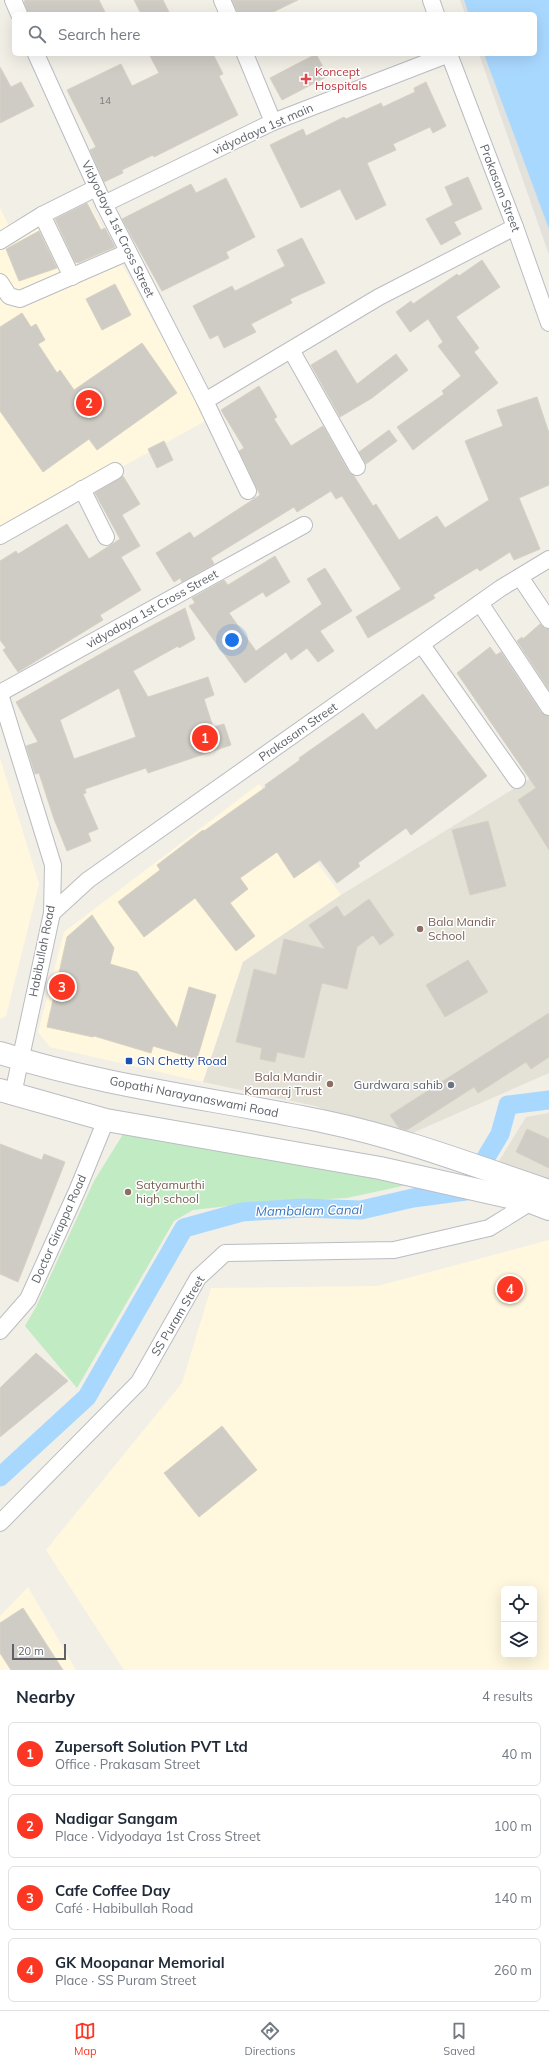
<!DOCTYPE html>
<meta charset="utf-8">
<style>
:root{--surface:#fff;--page:#f6f6f7;--text:#1f2937;--muted:#747a83;--line:#e0e1e3;--accent:#fb3723}
body{margin:0;font-family:Mulish,sans-serif;background:var(--page);color:var(--text)}
.controls{position:absolute;right:12px;bottom:12px;display:grid;overflow:hidden;border-radius:6px;box-shadow:0 4px 16px #0002}
.controls button{width:36px;height:36px;display:grid;place-items:center;padding:0;border:0;border-bottom:1px solid var(--line);background:var(--surface);color:var(--text);font:20px sans-serif}
.scale{position:absolute;left:12px;bottom:10px;width:54px;box-sizing:border-box;padding-left:4px;border:2px solid #5e6268;border-top:0;font-size:11px;line-height:14px;white-space:nowrap;color:#5e6268;-webkit-text-stroke:3px #fff;paint-order:stroke}
.you{position:absolute;left:232px;top:640px;width:14px;height:14px;margin:-10px;border:3px solid #fff;border-radius:50%;background:#1a73e8;box-shadow:0 0 0 6px #1a73e833}
.badge{display:grid;place-items:center;width:26px;height:26px;border-radius:50%;background:var(--accent);color:#fff;font-size:13px;font-weight:700}
.pin{position:absolute;translate:-50% -50%;border:2px solid #fff;box-shadow:0 1px 4px #0006}
.list{margin:0;padding:0;list-style:none}
h2{display:flex;justify-content:space-between;align-items:center;height:52px;margin:0;padding:0 16px;font-size:17px}
h2 small{font-size:13px;font-weight:400;color:var(--muted)}
.list li{display:grid;grid-template-columns:26px 1fr auto;gap:12px;align-items:center;box-sizing:border-box;height:64px;margin:0 8px 8px;padding:0 8px;border:1px solid var(--line);border-radius:6px}
.list b{display:block;font-size:15px;white-space:nowrap}
.list p{margin:0;font-size:13px;white-space:nowrap;color:var(--muted)}
.list em{font-size:13px;font-style:normal;color:var(--muted)}
.icon{flex:none;width:22px;height:22px;fill:none;stroke:currentColor;stroke-width:2;stroke-linecap:round;stroke-linejoin:round}
.map{position:relative;flex:none;width:549px;height:1670px;overflow:hidden}
.search{position:absolute;background:var(--surface);box-shadow:0 4px 16px #0002;left:12px;right:12px;top:12px;height:44px;display:flex;align-items:center;gap:10px;box-sizing:border-box;padding:0 14px;border-radius:6px;color:var(--muted);font-size:15px}
.sheet{height:340px;background:var(--surface)}
nav{display:flex;justify-content:space-around;align-items:center;box-sizing:border-box;height:56px;border-top:1px solid var(--line);background:var(--surface);font-size:11px;color:var(--muted)}
nav a{display:grid;justify-items:center;gap:2px}
nav .on{color:var(--accent)}
.map>svg:first-child{display:block}
.commercial{fill:#fff8de;fill-rule:evenodd}
.industrial{fill:#e2e1db}
.education{fill:#e4e1d7}
.green{fill:#c1ebc2}
.water{fill:#a9d8ff}
.lines{fill:none;stroke-linecap:round;stroke-linejoin:round}
.canal{stroke:#a9d8ff;stroke-width:19}
.building{fill:#cfccc5;stroke:#d7d1c4;fill-rule:evenodd}
.minor-casing{stroke:#b9bcc1;stroke-width:18}
.secondary-casing{stroke:#babdc3;stroke-width:24}
.minor{stroke:#fff;stroke-width:16}
.secondary{stroke:#fff;stroke-width:22}
.health-dot{fill:#e0444e;stroke:#fff;stroke-width:1.5}
.education-dot{fill:#8d6e63;stroke:#fff;stroke-width:1.5}
.transit-dot{fill:#1a4fb4;stroke:#fff;stroke-width:1.5}
.worship-dot{fill:#6b7280;stroke:#fff;stroke-width:1.5}
.labels{text-anchor:middle;stroke-width:3;stroke-linejoin:round;paint-order:stroke}
.number-label{font-size:10px;fill:#7a7c7f}
.health-label{font-size:12px;fill:#be3a42;stroke:#fff;text-anchor:start}
.street-label{font-size:12px;fill:#5e6268;stroke:#fff}
.education-label{font-size:12px;fill:#785e54;stroke:#fff;text-anchor:start}
.transit-label{font-size:12px;fill:#164399;stroke:#fff;text-anchor:start}
.worship-label{font-size:12px;fill:#5b616d;stroke:#fff;text-anchor:end}
.water-label{font-size:13px;font-style:italic;fill:#3a78bd;stroke:#fff}
</style>
<div class="map">
<svg width="549" height="1670" viewBox="0 0 549 1670">
<rect width="100%" height="100%" fill="#f2efe7"/>
<!-- commercial -->
<g class="commercial">
<polygon points="87,200 207,420 0,534 0,208 12,232"/>
<polygon points="0,758 39,884 6,1016 0,1019"/>
<polygon points="259,784 341,895 243,962 203,1082 50,1047 38,1032 64,932"/>
<path d="M549 1240V1670H124L46 1550 182 1383 211 1288 378 1286ZM504 1589H534V1655H504Z"/>
<polygon points="28,1587 76,1670 0,1670 0,1616"/>
</g>
<!-- industrial -->
<polygon class="industrial" points="460,0 549,0 549,255 479,54 535,54 535,14 465,14"/>
<!-- education -->
<g class="education">
<polygon points="549,767 549,1073 401,1138 315,1106 203,1082 243,962 341,895"/>
<polygon points="549,1113 549,1180 499,1161 526,1117"/>
</g>
<!-- green -->
<polygon class="green" points="125,1131 416,1183 347,1198 263,1202 193,1210 174,1221 77,1388 25,1326 36,1307 94,1181"/>
<!-- water -->
<polygon class="water" points="464,0 549,0 549,229 484,54 535,54 535,14 469,14"/>
<g class="lines">
<!-- canal -->
<polyline class="canal" points="0,1477 87,1397 184,1228 242,1212 303,1208 361,1210 413,1198 466,1191 500,1134 508,1105 549,1100"/>
</g>
<!-- building -->
<g class="building">
<polygon points="26,0 99,0 106,14 28,14 24,1"/>
<polygon points="134,0 163,0 170,14 141,14"/>
<polygon points="232,0 298,0 269,14 238,14"/>
<polygon points="149,54 213,54 223,74 219,76 238,115 154,157 153,155 122,170 123,173 104,182 90,150 96,147 67,90 121,64 132,86 159,73"/>
<polygon points="316,54 328,76 282,100 270,78"/>
<polygon points="0,67 11,87 21,82 34,106 0,123"/>
<polygon points="426,82 446,126 433,133 430,127 393,144 396,150 367,163 386,205 356,220 340,189 301,208 270,145 303,129 306,136 344,117 346,119 381,103 383,107 415,92 414,88"/>
<polygon points="468,177 482,209 454,222 461,234 441,245 426,219 453,205 445,187"/>
<polygon points="226,178 255,237 226,252 229,258 162,291 122,219 191,184 196,193"/>
<polygon points="87,203 101,230 105,228 115,247 78,263 75,262 55,219"/>
<polygon points="39,231 57,268 19,281 6,249"/>
<polygon points="302,238 325,283 290,299 292,303 251,324 256,332 224,348 218,335 210,339 193,306 232,286 235,291 285,266 277,250"/>
<polygon points="482,260 500,287 456,317 479,348 474,352 498,383 413,450 397,427 444,394 442,391 461,376 438,346 443,342 428,319 410,332 396,312 411,301 413,304 457,274 459,276"/>
<polygon points="115,284 131,315 102,330 86,299"/>
<polygon points="22,313 31,327 36,324 45,340 38,344 57,373 60,370 74,390 142,343 177,393 97,450 89,439 43,472 0,411 0,327"/>
<polygon points="336,350 357,384 396,354 408,370 372,398 340,417 311,365"/>
<polygon points="259,386 277,417 274,419 291,446 323,426 349,472 354,476 373,506 376,504 399,540 437,516 445,528 489,500 465,441 503,426 497,410 537,397 549,433 549,485 519,498 540,549 514,560 510,552 480,571 477,568 433,595 435,598 368,638 356,617 401,589 342,496 336,499 331,491 297,512 294,507 211,558 214,564 182,582 180,578 174,582 156,553 190,532 194,538 260,495 239,451 244,448 221,410"/>
<polygon points="389,430 397,441 366,464 359,452"/>
<polygon points="164,441 173,460 157,468 148,449"/>
<polygon points="123,476 140,504 122,515 140,546 121,557 141,590 100,615 103,620 18,672 3,650 6,648 0,640 0,561 16,551 18,554 67,524 89,559 120,539 95,493"/>
<polygon points="275,556 290,582 266,597 263,592 229,613 256,651 322,604 307,579 325,568 352,611 320,631 334,651 318,662 307,648 291,660 286,652 245,683 189,606 195,603 192,598 224,580 228,585"/>
<path d="M185 608 195 639 179 648 178 646 133 671 148 697 208 677 214 695 204 699 213 727 224 724 231 745 148 773 146 768 85 789 86 793 83 794 98 829 88 833 91 841 67 851 54 819 39 773 35 774 26 746 38 742 16 702 118 644ZM119 688 136 737 74 759 60 720Z"/>
<polygon points="540,624 545,628 549,629 549,690 517,641 522,637 523,639"/>
<polygon points="490,647 496,655 501,652 541,712 549,716 549,850 518,800 536,788 457,673"/>
<polygon points="423,694 487,776 411,835 406,828 358,863 360,866 337,883 320,860 294,878 277,852 240,878 248,889 230,903 255,936 236,951 195,898 144,937 118,902 160,870 157,865 203,830 204,831 266,787 265,785 300,760 299,758 363,713 376,730"/>
<polygon points="488,821 506,886 470,895 452,830"/>
<polygon points="369,899 394,935 380,945 373,935 357,947 347,989 322,983 304,1058 277,1052 275,1062 260,1059 262,1048 236,1042 254,969 276,975 284,939 325,949 309,925 337,906 344,917"/>
<polygon points="92,915 114,948 110,964 137,972 177,1028 189,987 216,995 197,1059 153,1046 151,1053 94,1036 93,1037 47,1027 67,937"/>
<polygon points="468,960 488,992 445,1017 426,985"/>
<polygon points="549,1013 549,1057 531,1069 526,1062 478,1093 474,1087 407,1130 399,1128 390,1115"/>
<polygon points="527,1129 549,1139 549,1168 516,1152"/>
<polygon points="0,1144 42,1160 44,1154 65,1162 18,1282 0,1274"/>
<polygon points="36,1353 68,1381 0,1437 0,1388"/>
<polygon points="222,1426 257,1470 199,1517 164,1473"/>
<polygon points="23,1608 63,1670 11,1670 0,1653 0,1623"/>
</g>
<g class="lines">
<!-- minor casing -->
<g class="minor-casing">
<g id="minor">
<polyline points="13,0 19,14"/>
<polyline points="222,0 228,14"/>
<polyline points="431,0 436,14"/>
<polyline points="36,54 104,204 205,401 248,491"/>
<polyline points="245,54 273,122"/>
<polyline points="449,54 515,227 549,323"/>
<polyline points="104,204 273,122 449,54"/>
<polyline points="42,215 72,277"/>
<polyline points="0,241 42,215 96,188"/>
<polyline points="0,282 9,296 20,299 128,252"/>
<polyline points="291,350 357,467"/>
<polyline points="205,401 379,297 515,227"/>
<polyline points="82,489 106,537"/>
<polyline points="0,536 115,471"/>
<polyline points="520,577 549,620"/>
<polyline points="480,603 549,707"/>
<polyline points="422,645 517,780"/>
<polyline points="0,693 304,525"/>
<polyline points="0,694 53,865 52,913 13,1094"/>
<polyline points="52,913 88,880 501,588 549,559"/>
<polyline points="0,1331 28,1299 77,1191 106,1120"/>
<polyline points="0,1523 139,1382 198,1278 225,1253 394,1250 489,1228 531,1202"/>
</g>
</g>
<!-- secondary casing -->
<g class="secondary-casing">
<g id="secondary">
<path d="M0 1053C106 1087 217 1099 326 1122 402 1138 475 1166 549 1191"/>
<polyline points="0,1090 106,1120 380,1168 531,1202 549,1209"/>
</g>
</g>
<!-- minor -->
<use href="#minor" class="minor"/>
<!-- secondary -->
<use href="#secondary" class="secondary"/>
</g>
<!-- markers -->
<path class="health-dot" d="M304 73h4v4h4v4h-4v4h-4v-4h-4v-4h4z"/>
<g class="education-dot">
<circle cx="420" cy="929" r="4"/>
<circle cx="330" cy="1084" r="4"/>
<circle cx="128" cy="1192" r="4"/>
</g>
<rect class="transit-dot" x="125" y="1057" width="8" height="8" rx="2"/>
<circle class="worship-dot" cx="451" cy="1085" r="4"/>
<g class="labels">
<!-- number labels -->
<g class="number-label">
<text x="105" y="104">14</text>
</g>
<!-- health labels -->
<g class="health-label">
<text x="315" y="76">Koncept<tspan x="315" dy="14">Hospitals</tspan></text>
</g>
<!-- street labels -->
<g class="street-label">
<text transform="translate(263 129) rotate(-24)" y="4">vidyodaya 1st main</text>
<text transform="translate(500 188) rotate(69)" y="4">Prakasam Street</text>
<text transform="translate(118 229) rotate(64)" y="4">Vidyodaya 1st Cross Street</text>
<text transform="translate(152 609) rotate(-29)" y="4">vidyodaya 1st Cross Street</text>
<text transform="translate(298 732) rotate(-35)" y="4">Prakasam Street</text>
<text transform="translate(42 951) rotate(-79)" y="4">Habibullah Road</text>
<text transform="translate(194 1097) rotate(11)" y="4">Gopathi Narayanaswami Road</text>
<text transform="translate(59 1229) rotate(-66)" y="4">Doctor Girappa Road</text>
<text transform="translate(178 1316) rotate(-59)" y="4">SS Puram Street</text>
</g>
<!-- education labels -->
<g class="education-label">
<text x="428" y="926">Bala Mandir<tspan x="428" dy="14">School</tspan></text>
<text x="322" y="1081" text-anchor="end">Bala Mandir<tspan x="322" dy="14">Kamaraj Trust</tspan></text>
<text x="136" y="1189">Satyamurthi<tspan x="136" dy="14">high school</tspan></text>
</g>
<!-- transit labels -->
<g class="transit-label">
<text x="137" y="1065">GN Chetty Road</text>
</g>
<!-- worship labels -->
<g class="worship-label">
<text x="443" y="1089">Gurdwara sahib</text>
</g>
<!-- water labels -->
<g class="water-label">
<text transform="translate(309 1210) rotate(-1)" y="5">Mambalam Canal</text>
</g>
</g>
</svg>
<div class="controls">
<button><svg class="icon" aria-label="locate" viewBox="0 0 24 24"><circle cx="12" cy="12" r="6"/><path d="M12 2v4M12 18v4M2 12h4M18 12h4"/></svg></button>
<button><svg class="icon" aria-label="layers" viewBox="0 0 24 24"><path d="M12 4l9 5-9 5-9-5zM3 14l9 5 9-5"/></svg></button>
</div>
<div class="scale">20 m</div>
<div class="you"></div>
<div class="pin badge" style="left:205px;top:738px">1</div>
<div class="pin badge" style="left:89px;top:403px">2</div>
<div class="pin badge" style="left:62px;top:987px">3</div>
<div class="pin badge" style="left:510px;top:1289px">4</div>
<div class="search"><svg class="icon" aria-label="search" viewBox="0 0 24 24"><circle cx="10" cy="10" r="6"/><path d="M15 15l6 6"/></svg>Search here</div>
</div>
<section class="sheet">
<h2>Nearby<small>4 results</small></h2>
<ul class="list">
<li><span class="badge">1</span><div><b>Zupersoft Solution PVT Ltd</b><p>Office · Prakasam Street</p></div><em>40 m</em></li>
<li><span class="badge">2</span><div><b>Nadigar Sangam</b><p>Place · Vidyodaya 1st Cross Street</p></div><em>100 m</em></li>
<li><span class="badge">3</span><div><b>Cafe Coffee Day</b><p>Café · Habibullah Road</p></div><em>140 m</em></li>
<li><span class="badge">4</span><div><b>GK Moopanar Memorial</b><p>Place · SS Puram Street</p></div><em>260 m</em></li>
</ul>
</section>
<nav>
<a class="on"><svg class="icon" aria-label="map" viewBox="0 0 24 24"><path d="M3 6l6-2 6 2 6-2v14l-6 2-6-2-6 2zM9 4v14M15 6v14"/></svg>Map</a>
<a><svg class="icon" aria-label="directions" viewBox="0 0 24 24"><path d="M12 3l9 9-9 9-9-9zM9 14v-3h6M13 9l2 2-2 2"/></svg>Directions</a>
<a><svg class="icon" aria-label="saved" viewBox="0 0 24 24"><path d="M7 4h10v16l-5-4-5 4z"/></svg>Saved</a>
</nav>
